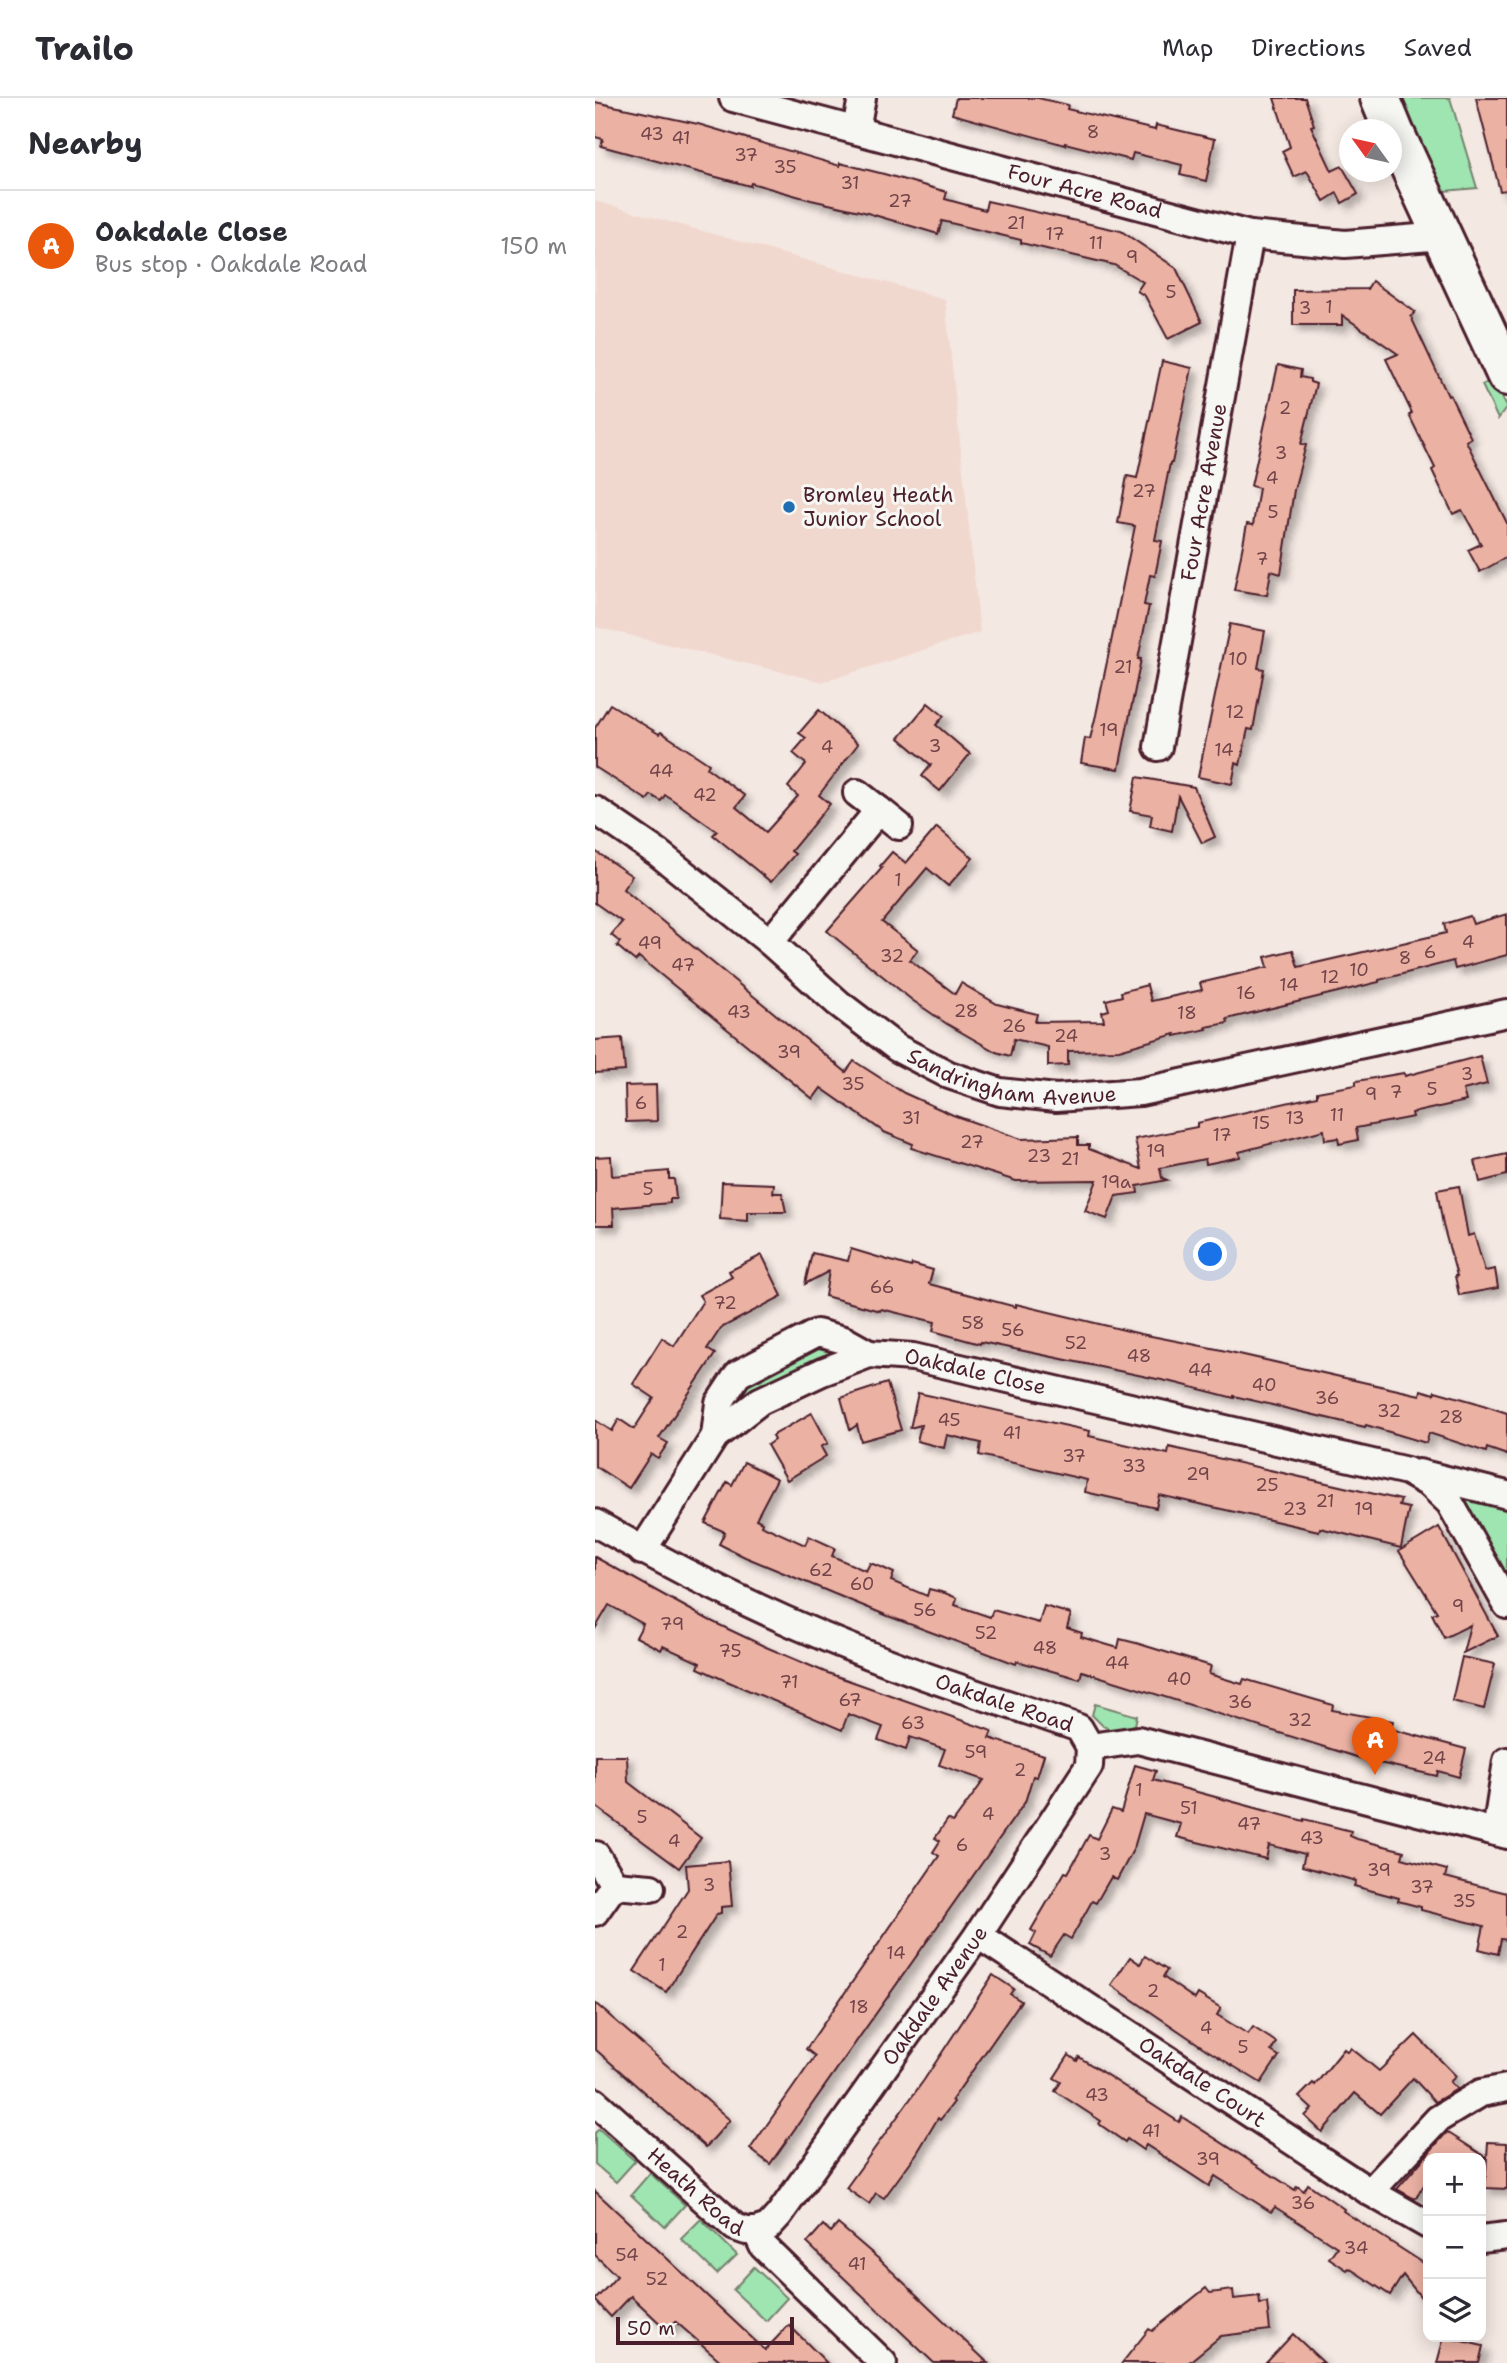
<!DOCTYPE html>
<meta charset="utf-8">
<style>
:root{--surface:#fff;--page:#f7f7f7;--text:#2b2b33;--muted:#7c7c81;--line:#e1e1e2;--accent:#ea580c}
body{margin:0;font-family:"Shantell Sans",sans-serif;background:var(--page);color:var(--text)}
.controls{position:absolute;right:21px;bottom:21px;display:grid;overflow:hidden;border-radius:14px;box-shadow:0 4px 18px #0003}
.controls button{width:63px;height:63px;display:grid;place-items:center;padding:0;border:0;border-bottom:2px solid var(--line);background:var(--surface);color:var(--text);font:35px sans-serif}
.compass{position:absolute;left:744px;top:21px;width:63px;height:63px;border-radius:50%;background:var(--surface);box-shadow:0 4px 18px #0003;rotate:303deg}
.scale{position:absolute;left:21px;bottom:18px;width:178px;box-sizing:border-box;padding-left:7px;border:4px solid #4a1f2b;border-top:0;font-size:19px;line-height:24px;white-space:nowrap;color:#4a1f2b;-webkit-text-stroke:5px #f6f6f2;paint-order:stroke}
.you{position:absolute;left:616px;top:1157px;width:24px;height:24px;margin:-18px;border:5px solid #fff;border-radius:50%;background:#1a73e8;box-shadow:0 0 0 10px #1a73e833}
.badge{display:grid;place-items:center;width:46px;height:46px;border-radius:50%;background:var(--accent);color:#fff;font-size:23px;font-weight:700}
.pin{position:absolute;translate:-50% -58px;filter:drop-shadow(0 2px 4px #0008)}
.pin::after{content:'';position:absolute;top:37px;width:24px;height:21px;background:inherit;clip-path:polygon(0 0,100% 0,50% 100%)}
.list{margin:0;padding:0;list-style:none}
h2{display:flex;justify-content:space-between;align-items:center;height:91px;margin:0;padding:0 28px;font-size:30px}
h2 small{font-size:23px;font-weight:400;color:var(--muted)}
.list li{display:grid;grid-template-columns:46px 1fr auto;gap:21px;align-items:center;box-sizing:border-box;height:112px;padding:0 28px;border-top:2px solid var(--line)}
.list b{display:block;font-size:26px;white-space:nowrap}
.list p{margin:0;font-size:23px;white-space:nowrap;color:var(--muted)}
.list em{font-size:23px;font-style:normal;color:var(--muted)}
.icon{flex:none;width:38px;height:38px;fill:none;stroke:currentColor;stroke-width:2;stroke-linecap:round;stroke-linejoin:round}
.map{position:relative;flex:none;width:912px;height:2265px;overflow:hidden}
header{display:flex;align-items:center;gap:42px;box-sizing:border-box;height:98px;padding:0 35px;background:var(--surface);border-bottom:2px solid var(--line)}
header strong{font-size:33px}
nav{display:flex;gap:38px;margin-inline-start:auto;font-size:24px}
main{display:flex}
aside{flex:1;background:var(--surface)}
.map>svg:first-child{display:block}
.built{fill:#f1d8cf}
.green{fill:#9fe5b1;stroke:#74826e;stroke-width:2}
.building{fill:#ebb2a4;stroke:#4a1f2b;stroke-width:2;filter:url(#shadow)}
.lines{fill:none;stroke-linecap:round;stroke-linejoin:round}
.minor-casing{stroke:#4a1f2b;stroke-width:32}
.primary-casing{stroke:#4a1f2b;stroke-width:44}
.minor{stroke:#f6f6f2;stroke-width:26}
.primary{stroke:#f6f6f2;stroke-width:38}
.poi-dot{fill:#1f6fb2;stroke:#f6f6f2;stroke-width:2.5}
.labels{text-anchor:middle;stroke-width:6;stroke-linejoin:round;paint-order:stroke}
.number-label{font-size:18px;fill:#724449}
.street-label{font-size:21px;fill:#4a1f2b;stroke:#f6f6f2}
.poi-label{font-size:21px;fill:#4a1f2b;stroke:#f6f6f2;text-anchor:start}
</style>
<header>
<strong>Trailo</strong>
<nav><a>Map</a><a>Directions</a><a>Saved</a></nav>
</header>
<main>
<aside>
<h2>Nearby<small></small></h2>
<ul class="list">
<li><span class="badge">A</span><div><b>Oakdale Close</b><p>Bus stop · Oakdale Road</p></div><em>150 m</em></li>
</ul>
</aside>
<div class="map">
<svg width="912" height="2265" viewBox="0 0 912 2265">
<defs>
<filter id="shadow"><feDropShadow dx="6" dy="6" stdDeviation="3.5" flood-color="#0004"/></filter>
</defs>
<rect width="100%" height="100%" fill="#f4e8e2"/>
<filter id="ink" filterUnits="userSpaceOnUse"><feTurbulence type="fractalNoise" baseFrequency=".0143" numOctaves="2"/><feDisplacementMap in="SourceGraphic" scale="14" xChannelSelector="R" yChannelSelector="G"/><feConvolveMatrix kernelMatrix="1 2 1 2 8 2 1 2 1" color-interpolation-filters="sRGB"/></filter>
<g filter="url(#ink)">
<!-- built -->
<polygon class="built" points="0,103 350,201 385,534 228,584 0,529"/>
<!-- green -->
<g class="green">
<polygon points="804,0 855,0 882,90 849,93"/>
<polygon points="898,282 912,309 903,321 887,287"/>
<polygon points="220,1245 236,1251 238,1256 148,1306 141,1301 145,1285"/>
<polygon points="866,1399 912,1404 912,1490"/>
<polygon points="500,1606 542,1618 540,1627 518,1633 508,1628 497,1617"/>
<polygon points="4,2031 40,2063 21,2084 0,2066 0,2035"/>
<polygon points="55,2075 90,2107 70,2129 36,2097"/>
<polygon points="106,2121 142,2157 122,2176 86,2141"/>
<polygon points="159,2169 192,2200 171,2223 138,2192"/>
</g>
<!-- building -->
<g class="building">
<polygon points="361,0 443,0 473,7 472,11 560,32 561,27 620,41 611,83 585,77 587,67 538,55 536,62 470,45 470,47 357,16"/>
<polygon points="679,0 710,0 719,27 716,28 737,73 747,68 763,96 747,105 742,95 729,103 712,73 699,79 687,53 695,49"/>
<polygon points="881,0 912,0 912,92 905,93"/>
<polygon points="0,4 103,26 245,68 245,65 289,76 352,94 350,101 390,112 392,103 526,133 581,170 607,224 573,241 550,198 542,193 548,184 519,167 426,145 426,142 347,123 343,136 269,114 216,102 156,85 155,88 6,48 8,41 0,39"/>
<polygon points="777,183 820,214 816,219 853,298 855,297 876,340 871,343 912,425 912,459 885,474 873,452 886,446 867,412 858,416 837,372 840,370 814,317 817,315 791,261 803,256 747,217 747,227 698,227 698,192 772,191"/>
<polygon points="567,263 597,270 577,365 575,365 560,442 567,443 560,478 555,477 549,507 554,508 543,561 546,561 524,671 486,665 490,640 495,641 501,617 540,428 523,425 532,378 542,380"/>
<polygon points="683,267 706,272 705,279 715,281 715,284 721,286 706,346 711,347 699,392 686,476 676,473 672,497 639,492 652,426 658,427 664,390 656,388"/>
<polygon points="635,526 670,533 663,570 669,571 658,632 653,631 645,667 641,665 637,686 603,679"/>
<polygon points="333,605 349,618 341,627 375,656 345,693 327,678 336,667 304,640"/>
<polygon points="15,606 64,636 66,634 114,666 112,670 150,698 141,709 171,734 203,698 193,689 211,666 198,655 211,640 204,635 224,612 263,646 224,697 235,706 196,753 200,756 176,784 118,737 122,733 75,700 70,697 66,703 56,697 52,702 0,669 0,630"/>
<polygon points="542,679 599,689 620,739 607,745 583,698 577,733 555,728 557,717 535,713"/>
<polygon points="342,729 378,760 353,788 332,770 287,824 323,852 315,862 360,896 366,885 402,906 442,916 440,924 509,923 507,914 514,912 511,902 527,898 526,894 552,887 556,903 607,892 605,885 673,869 670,859 698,852 703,869 851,835 849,826 875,818 878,826 912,816 912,857 860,871 858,863 784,882 784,884 632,921 633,925 611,929 612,931 580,938 580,936 524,952 473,953 473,967 453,968 453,949 419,941 415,958 401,954 352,926 317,902 232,833 287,770 285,768 297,754 311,765"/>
<polygon points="0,753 37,778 28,791 251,974 259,963 309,995 358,1017 426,1041 483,1039 483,1047 494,1047 494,1051 546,1071 540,1041 602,1029 602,1025 722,998 722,994 761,987 761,983 809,975 810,978 885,958 892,986 868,992 871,1003 817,1015 818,1019 761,1030 763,1042 744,1046 743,1040 730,1042 729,1032 644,1054 645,1059 611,1066 610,1061 565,1070 567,1080 572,1082 542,1088 543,1095 521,1098 512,1121 490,1113 502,1082 421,1083 316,1050 318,1046 289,1034 226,990 218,1001 44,859 40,863 22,848 25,844 16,837 27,824 0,805"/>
<polygon points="27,940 30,973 0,975 0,942"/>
<polygon points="61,987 62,1023 31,1024 30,988"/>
<polygon points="912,1056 912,1077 885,1084 880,1063"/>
<polygon points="16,1058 17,1078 74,1073 74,1081 79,1081 81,1101 75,1101 75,1105 18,1110 19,1127 0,1127 0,1059"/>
<polygon points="127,1084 179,1086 178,1095 187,1095 191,1114 153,1114 153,1123 125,1121"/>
<polygon points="864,1088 873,1138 879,1136 890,1173 900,1171 903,1190 864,1197 860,1178 862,1178 848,1127 842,1092"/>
<polygon points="256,1151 316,1169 317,1166 338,1172 334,1186 421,1209 421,1206 546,1236 622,1251 825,1297 826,1292 839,1296 840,1293 879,1304 912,1315 912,1357 892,1350 891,1354 834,1335 831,1345 771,1327 770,1329 639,1298 639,1300 581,1285 386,1244 385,1246 338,1233 340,1224 286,1211 285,1213 230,1198 234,1173 210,1186 217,1155 253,1163"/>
<polygon points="167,1157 187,1198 126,1230 112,1251 120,1256 64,1340 73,1345 63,1360 56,1356 34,1390 0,1368 0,1322 17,1333 24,1321 39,1331 59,1300 38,1286 67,1240 79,1248 108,1203 104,1197 137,1179 134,1173"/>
<polygon points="292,1285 306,1332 266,1343 262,1327 255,1332 246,1300"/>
<polygon points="323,1295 495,1333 494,1338 573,1356 574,1349 806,1402 804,1408 814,1410 806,1450 725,1430 724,1433 564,1397 561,1410 490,1394 492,1382 384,1357 386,1345 352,1337 349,1350 322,1343 326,1327 315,1330"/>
<polygon points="217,1315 233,1345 226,1349 231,1358 192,1382 172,1347 179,1342 177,1338"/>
<polygon points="149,1364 182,1381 161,1421 167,1424 166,1427 210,1447 214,1438 240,1450 237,1458 271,1473 275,1465 286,1469 299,1475 296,1483 332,1498 334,1491 350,1495 362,1500 360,1507 395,1519 398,1512 444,1525 449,1508 476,1516 472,1530 487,1535 486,1539 523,1550 525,1541 541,1545 616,1568 614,1576 647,1586 649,1581 738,1607 737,1612 798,1623 796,1631 871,1651 864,1679 843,1673 842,1678 771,1662 487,1573 485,1581 422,1563 421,1566 293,1518 150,1459 124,1446 130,1434 110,1425 132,1384 137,1387"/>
<polygon points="844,1429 903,1538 868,1555 875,1527 849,1540 837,1516 842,1514 804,1453"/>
<polygon points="0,1459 114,1522 171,1549 230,1574 397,1633 394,1640 449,1657 442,1679 438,1678 430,1704 175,2066 155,2051 220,1958 211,1951 344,1758 338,1754 345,1743 340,1740 353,1721 358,1724 389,1682 344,1667 350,1651 315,1639 311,1652 283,1642 288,1629 253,1616 247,1632 127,1581 103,1570 105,1565 68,1548 66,1552 41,1539 48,1526 14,1507 0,1531"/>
<polygon points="867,1559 900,1566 889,1611 857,1603"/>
<polygon points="0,1658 32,1658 33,1684 106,1740 84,1770 0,1708"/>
<polygon points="540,1667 561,1673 558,1682 709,1723 709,1721 756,1733 755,1738 762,1741 809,1753 807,1760 852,1772 850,1779 912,1795 912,1842 906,1841 903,1856 884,1851 889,1828 826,1812 826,1809 803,1803 804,1800 759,1788 761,1783 707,1768 710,1756 674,1747 671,1761 582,1739 586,1726 549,1716 539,1750 522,1782 516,1779 501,1805 497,1803 476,1841 469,1837 455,1858 435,1847 441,1835 436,1832 470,1774 473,1775 494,1737 502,1741 517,1711 526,1714"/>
<polygon points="133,1763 137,1808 126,1809 126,1815 122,1816 71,1894 39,1873 93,1791 91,1767"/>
<polygon points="550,1858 572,1872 568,1879 600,1901 603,1896 626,1910 622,1917 653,1936 658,1929 681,1944 676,1953 684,1958 666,1985 612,1952 516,1887 535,1859 545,1866"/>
<polygon points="398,1877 419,1891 415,1896 426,1903 357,2002 359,2004 345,2022 343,2020 322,2055 289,2100 281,2095 274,2106 251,2090 329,1982"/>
<polygon points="0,1905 135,2022 111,2049 0,1951"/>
<polygon points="821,1937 861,1978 855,1984 862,1991 840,2004 818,1980 785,2016 760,1995 727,2034 710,2018 717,2011 704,1999 718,1985 720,1987 749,1951 753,1954 756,1950 784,1973"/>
<polygon points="474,1957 482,1963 484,1959 584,2024 587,2019 700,2092 702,2088 709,2093 713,2086 749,2111 748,2113 833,2168 833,2208 808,2177 795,2197 754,2170 752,2172 734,2160 742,2149 680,2109 676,2114 620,2078 614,2088 551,2047 548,2052 532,2041 530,2044 504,2026 506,2023 460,1993 466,1984 459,1980"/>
<polygon points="852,2034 892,2060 833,2060 833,2081 820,2101 802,2091"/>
<polygon points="893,2044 912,2045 912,2091 890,2090"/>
<polygon points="0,2093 170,2252 194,2227 232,2265 128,2265 81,2224 73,2233 36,2198 16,2219 0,2202 22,2178 0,2157"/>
<polygon points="243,2126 285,2162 393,2265 339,2265 212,2145 228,2127 236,2134"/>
<polygon points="611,2190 615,2195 638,2192 639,2201 664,2198 665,2206 672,2205 675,2232 626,2238 593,2265 527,2265 554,2231 557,2233"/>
<polygon points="698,2236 729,2265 671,2265"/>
<polygon points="849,2239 888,2248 884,2265 842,2265"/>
</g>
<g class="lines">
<!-- minor casing -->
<g class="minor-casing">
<g id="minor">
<path id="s1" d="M138 0 655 137 750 146 848 138"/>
<polyline points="261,31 267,0"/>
<path id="s2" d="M563 649 655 137"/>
<polyline points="262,695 284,712"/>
<path id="s3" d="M0 712 63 755 175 844 243 905 302 950 354 977 405 994 461 1000 545 994 912 915"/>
<polyline points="175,844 284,712 304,728"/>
<polyline points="120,1338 124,1305 143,1276 222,1235 249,1242 274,1256"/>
<polyline points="824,1375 912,1397"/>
<path id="s4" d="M0 1425C97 1481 198 1529 303 1568 362 1591 424 1609 484 1630L495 1649"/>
<path id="s5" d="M47 1453 120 1338 165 1303 227 1274 274 1256 318 1259 812 1373 835 1386 855 1405 912 1507"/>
<polyline points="495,1649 543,1642 912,1737"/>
<polyline points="901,1734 912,1663"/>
<polyline points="19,1787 56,1790"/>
<polyline points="0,1814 19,1787 1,1757"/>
<path id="s6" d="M383 1837 775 2094 833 2127"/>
<path id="s7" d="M0 2004 140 2129 151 2133H161L168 2148 288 2265"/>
<polyline points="775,2094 843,2021 886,1995 912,1990"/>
<path id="s8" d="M161 2133 173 2129 184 2117 383 1837 494 1668 495 1649"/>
<polyline points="886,2141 912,2138"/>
</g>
</g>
<!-- primary casing -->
<g class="primary-casing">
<polyline id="primary" points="785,0 799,34 912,278"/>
</g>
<!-- minor -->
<use href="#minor" class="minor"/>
<!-- primary -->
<use href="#primary" class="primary"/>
</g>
</g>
<!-- markers -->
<circle class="poi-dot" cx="194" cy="409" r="7"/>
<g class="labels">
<!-- number labels -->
<g class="number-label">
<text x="498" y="40">8</text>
<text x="57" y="42">43</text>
<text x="86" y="46">41</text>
<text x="151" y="63">37</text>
<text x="190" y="75">35</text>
<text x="255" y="91">31</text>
<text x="305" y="109">27</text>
<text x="421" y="131">21</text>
<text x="460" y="142">17</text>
<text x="501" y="151">11</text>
<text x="537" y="165">9</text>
<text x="576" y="200">5</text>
<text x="734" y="215">1</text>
<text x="710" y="216">3</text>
<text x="690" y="316">2</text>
<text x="686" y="361">3</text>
<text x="677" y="386">4</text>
<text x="549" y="399">27</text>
<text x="678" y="420">5</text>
<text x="667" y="467">7</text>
<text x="643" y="567">10</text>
<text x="528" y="575">21</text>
<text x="640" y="620">12</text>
<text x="514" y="638">19</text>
<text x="340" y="654">3</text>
<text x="232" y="655">4</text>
<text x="629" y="658">14</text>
<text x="66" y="679">44</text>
<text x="110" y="703">42</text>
<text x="303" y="788">1</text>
<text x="873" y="850">4</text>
<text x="55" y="851">49</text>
<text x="835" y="860">6</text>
<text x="297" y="864">32</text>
<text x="810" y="866">8</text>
<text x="88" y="873">47</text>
<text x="764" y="878">10</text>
<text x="735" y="885">12</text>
<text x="694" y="893">14</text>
<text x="651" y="901">16</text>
<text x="371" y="919">28</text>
<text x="144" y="920">43</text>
<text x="592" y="921">18</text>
<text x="419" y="934">26</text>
<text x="471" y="944">24</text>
<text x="194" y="960">39</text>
<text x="872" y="982">3</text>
<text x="258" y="992">35</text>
<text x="837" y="997">5</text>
<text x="801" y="1000">7</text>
<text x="776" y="1002">9</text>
<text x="46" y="1011">6</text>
<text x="742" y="1023">11</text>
<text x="316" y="1026">31</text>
<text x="700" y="1026">13</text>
<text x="666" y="1031">15</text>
<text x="627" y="1043">17</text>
<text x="377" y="1050">27</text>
<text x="561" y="1059">19</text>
<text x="444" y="1064">23</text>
<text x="475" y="1067">21</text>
<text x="521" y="1090">19a</text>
<text x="53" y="1097">5</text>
<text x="287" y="1195">66</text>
<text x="130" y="1211">72</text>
<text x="378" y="1231">58</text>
<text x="418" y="1238">56</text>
<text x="481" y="1251">52</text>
<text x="544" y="1264">48</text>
<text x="605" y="1278">44</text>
<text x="669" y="1293">40</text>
<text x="732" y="1306">36</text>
<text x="794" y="1319">32</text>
<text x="856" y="1325">28</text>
<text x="354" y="1328">45</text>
<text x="417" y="1341">41</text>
<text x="479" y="1364">37</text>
<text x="539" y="1374">33</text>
<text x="603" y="1382">29</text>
<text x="672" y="1393">25</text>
<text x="730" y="1409">21</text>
<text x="700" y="1417">23</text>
<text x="769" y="1417">19</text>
<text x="226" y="1478">62</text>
<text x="267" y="1492">60</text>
<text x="863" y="1514">9</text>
<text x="330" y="1518">56</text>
<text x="77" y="1532">79</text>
<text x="391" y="1541">52</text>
<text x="450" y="1556">48</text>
<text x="135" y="1559">75</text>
<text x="522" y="1571">44</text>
<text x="584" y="1587">40</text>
<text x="194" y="1590">71</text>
<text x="255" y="1608">67</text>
<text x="645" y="1610">36</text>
<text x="705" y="1628">32</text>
<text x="318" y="1631">63</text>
<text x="381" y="1660">59</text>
<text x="839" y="1666">24</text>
<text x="425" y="1678">2</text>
<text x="544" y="1698">1</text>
<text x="594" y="1716">51</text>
<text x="393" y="1722">4</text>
<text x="47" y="1725">5</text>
<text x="654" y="1732">47</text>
<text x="717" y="1746">43</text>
<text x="79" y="1749">4</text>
<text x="367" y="1753">6</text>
<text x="510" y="1762">3</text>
<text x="784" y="1778">39</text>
<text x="114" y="1793">3</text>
<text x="827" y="1795">37</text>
<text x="869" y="1809">35</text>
<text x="87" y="1840">2</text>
<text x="301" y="1861">14</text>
<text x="67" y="1873">1</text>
<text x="558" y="1899">2</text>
<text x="264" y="1915">18</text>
<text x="611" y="1936">4</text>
<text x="648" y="1955">5</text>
<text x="502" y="2003">43</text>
<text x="556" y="2039">41</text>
<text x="613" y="2067">39</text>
<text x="708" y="2111">36</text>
<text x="761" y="2156">34</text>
<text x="32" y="2163">54</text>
<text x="262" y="2172">41</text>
<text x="62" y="2187">52</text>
</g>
<!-- street labels -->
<g class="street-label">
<text dy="7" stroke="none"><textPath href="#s1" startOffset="364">Four Acre Road</textPath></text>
<text dy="7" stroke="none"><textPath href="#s2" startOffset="259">Four Acre Avenue</textPath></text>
<text dy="7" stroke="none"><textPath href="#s3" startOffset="506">Sandringham Avenue</textPath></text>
<text dy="7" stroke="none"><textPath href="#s5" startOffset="420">Oakdale Close</textPath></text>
<text dy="7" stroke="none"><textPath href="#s4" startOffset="448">Oakdale Road</textPath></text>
<text dy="7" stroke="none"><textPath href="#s8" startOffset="298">Oakdale Avenue</textPath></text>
<text dy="7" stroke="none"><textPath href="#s6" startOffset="268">Oakdale Court</textPath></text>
<text dy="7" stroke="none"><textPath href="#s7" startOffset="135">Heath Road</textPath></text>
</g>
<!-- poi labels -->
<g class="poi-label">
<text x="208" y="404">Bromley Heath<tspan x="208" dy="24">Junior School</tspan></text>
</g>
</g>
</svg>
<div class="controls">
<button>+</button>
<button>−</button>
<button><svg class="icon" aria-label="layers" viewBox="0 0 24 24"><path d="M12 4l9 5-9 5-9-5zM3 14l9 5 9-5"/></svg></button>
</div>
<svg class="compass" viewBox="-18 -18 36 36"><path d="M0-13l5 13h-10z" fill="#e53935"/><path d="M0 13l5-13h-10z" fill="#7c7c81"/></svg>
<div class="scale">50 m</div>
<div class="you"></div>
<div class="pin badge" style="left:780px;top:1677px">A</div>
</div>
</main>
